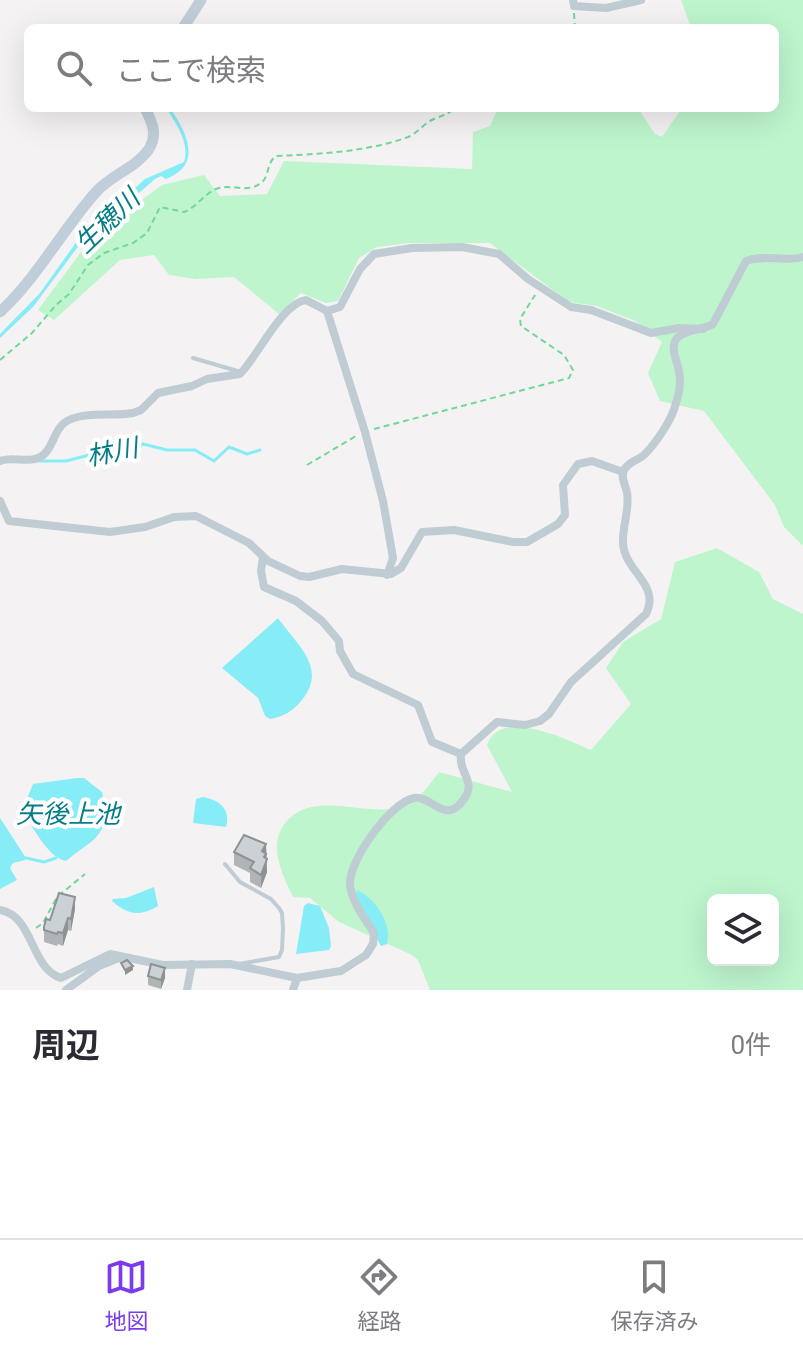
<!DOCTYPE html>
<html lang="ja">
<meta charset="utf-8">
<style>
:root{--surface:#fff;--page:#f2f2f3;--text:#2b2b33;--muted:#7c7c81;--line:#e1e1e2;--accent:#7c3aed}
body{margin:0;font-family:Roboto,"Noto Sans JP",sans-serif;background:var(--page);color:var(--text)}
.controls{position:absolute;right:24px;bottom:24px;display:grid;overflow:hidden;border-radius:12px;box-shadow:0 8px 32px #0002}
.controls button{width:72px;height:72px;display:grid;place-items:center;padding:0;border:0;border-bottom:2px solid var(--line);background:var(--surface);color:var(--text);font:40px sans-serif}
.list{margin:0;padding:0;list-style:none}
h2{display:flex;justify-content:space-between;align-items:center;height:104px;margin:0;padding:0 32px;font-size:34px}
h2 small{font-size:26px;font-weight:400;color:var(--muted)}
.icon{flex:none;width:44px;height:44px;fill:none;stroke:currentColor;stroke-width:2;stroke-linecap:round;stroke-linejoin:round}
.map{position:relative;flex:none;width:803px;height:990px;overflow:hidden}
.search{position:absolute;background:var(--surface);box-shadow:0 8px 32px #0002;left:24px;right:24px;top:24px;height:88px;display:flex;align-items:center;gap:20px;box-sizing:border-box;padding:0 28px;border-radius:12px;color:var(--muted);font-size:30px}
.sheet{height:248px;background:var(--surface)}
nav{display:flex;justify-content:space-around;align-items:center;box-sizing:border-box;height:112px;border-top:2px solid var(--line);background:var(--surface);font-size:22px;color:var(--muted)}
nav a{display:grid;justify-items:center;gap:4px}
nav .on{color:var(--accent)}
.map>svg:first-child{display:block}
.green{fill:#bef5cd;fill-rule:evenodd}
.water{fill:#86edf7}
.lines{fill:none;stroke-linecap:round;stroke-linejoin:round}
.stream{stroke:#86edf7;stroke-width:3}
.path{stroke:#71d89a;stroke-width:2;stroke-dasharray:6 4;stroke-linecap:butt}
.service{stroke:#bfccd3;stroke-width:4}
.minor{stroke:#bfccd3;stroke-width:8}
.secondary{stroke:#bfced8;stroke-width:11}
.wall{fill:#afb4b7}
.shaded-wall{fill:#8e9295}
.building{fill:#cbd1d5;stroke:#8e9295;stroke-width:2}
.labels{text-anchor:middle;stroke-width:8;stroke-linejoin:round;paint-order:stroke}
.water-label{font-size:26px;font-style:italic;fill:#057d89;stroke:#fff}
</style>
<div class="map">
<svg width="803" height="990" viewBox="0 0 803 990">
<rect width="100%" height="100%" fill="#f5f2f3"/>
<!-- green -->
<g class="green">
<polygon points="681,0 803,0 803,546 784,527 775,505 704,411 660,401 648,373 662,342 635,321 597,306 569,302 490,243 409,243 377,247 359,258 338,301 326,303 301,293 279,314 234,277 196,279 169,275 154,255 120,260 54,320 38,310 81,252 115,220 162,185 204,175 220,196 267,194 284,161 472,169 473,132 490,126 498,108 638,108 655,134 662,137 682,108 775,108 775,28 691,28"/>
<path d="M717 548 759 572 773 599 803 614V990H430L418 960 410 954 339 922 310 898 293 897C282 874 267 845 286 822 315 788 367 819 404 806 419 800 429 785 439 772L512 792 487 745C500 707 566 739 591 750L631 704 606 668 623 642 661 619 675 562ZM713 900H773V960H713Z"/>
</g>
<!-- water -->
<g class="water">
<path d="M166 108H170C186 131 204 165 166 179L161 176 155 179 80 244 33 307 0 338V334L40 293 77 241 145 179 184 162C190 143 176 123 166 108Z"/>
<path d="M278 618C297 645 328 668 302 700 293 711 283 717 270 719L265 716 258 698 222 668Z"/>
<path d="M77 778H84L102 792C112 837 94 838 66 861 48 858 32 825 22 811L33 784Z"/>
<path d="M203 797C220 800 231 810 226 827L193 823 196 799Z"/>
<polygon points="0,818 26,858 25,860 13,863 10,868 17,880 0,889"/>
<path d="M154 887 158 906C140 917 128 915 112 901L113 899 126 898Z"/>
<path d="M357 890C375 898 393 924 387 944L381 946C372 931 365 912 356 896Z"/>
<polygon points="308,903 320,906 329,928 331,946 329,950 296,954 304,906"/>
</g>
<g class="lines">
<!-- stream -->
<g class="stream">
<polyline points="39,461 66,461 97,453 118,453 143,444 167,450 195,450 214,461 229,447 247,454 260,450"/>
<polyline points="26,858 44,862 56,858"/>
</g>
<!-- path -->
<g class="path">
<polyline points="574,13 575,28"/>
<path d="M0 360 32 333 56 305 69 294 88 265 104 253 133 243 147 233 160 207 184 212C197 207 204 194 216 189 230 183 247 194 261 183 270 176 266 163 276 156 319 154 367 152 408 137 418 133 424 123 434 119 442 116 448 114 456 108"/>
<polyline points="374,429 569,378 573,370 564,355 521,326 520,319 535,295"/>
<polyline points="307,465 356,436"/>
<polyline points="36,928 43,923 57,897 85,874"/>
</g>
<!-- service -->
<g class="service">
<polyline points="193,358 241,372"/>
<polyline points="225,864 240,882 271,899 279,908 282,913 283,928 282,950 279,957 239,964"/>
</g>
<!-- minor -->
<g class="minor">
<polyline points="573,0 574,6 606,8 641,0"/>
<polyline points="327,311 365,432 383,501 393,558 387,575"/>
<path d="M0 461C12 456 25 463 38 458 53 452 52 433 64 423 82 410 112 417 133 413L141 410 158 393 192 386 207 379 240 374C258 356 282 303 306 300L327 311 340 307 360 269 374 254 412 248 462 247 499 254 528 279 571 307 591 310 651 333 679 328 703 329"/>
<polyline points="0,501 9,521 110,532 145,527 174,517 196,516 249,543 268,561 300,576 309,577 342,569 391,574 401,568 422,532 454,530 513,542 527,542 558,524 565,515 563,485 578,464 592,461 623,472"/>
<polyline points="263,557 261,571 264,587 296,601 322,621 339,641 340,651 353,674 418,705 432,742 461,754"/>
<path d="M461 754 497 722 525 725 540 721 549 714 571 682 646 614C661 584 624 571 623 543 622 527 630 509 627 493 626 485 620 478 624 470 629 461 637 461 644 455 656 443 672 420 676 403 679 394 681 382 679 372 678 361 668 347 678 337 687 329 703 330 713 324L746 261C764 254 784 262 803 257"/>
<path d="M0 910C34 916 30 968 61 978L110 954 163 965 230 964 297 978 334 972 341 971 366 955 373 944 374 933C365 919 351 901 350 884 349 860 391 802 414 798 430 795 443 821 459 805 481 782 458 776 461 754"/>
<polyline points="66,990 99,966 119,958"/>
<polyline points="187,990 192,964"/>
<polyline points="293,990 297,978"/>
</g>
<!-- secondary -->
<g class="secondary">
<polyline points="183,28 201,0"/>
<path d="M0 312C38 277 62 230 96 192 111 175 136 168 149 149 158 134 152 122 145 108"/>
</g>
</g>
<!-- wall -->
<g class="wall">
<polygon points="266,844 267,872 261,888 250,882 250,873 234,865 234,852"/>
<polygon points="75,909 71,931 68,930 63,946 58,944 57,946 44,942 44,927 50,920"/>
<polygon points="148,976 165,978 161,989 148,985"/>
</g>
<!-- shaded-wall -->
<g class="shaded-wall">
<polygon points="266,844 267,872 261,888 262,851"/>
<polygon points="75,897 75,909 71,931 71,919"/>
<polygon points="68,918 68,930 63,946 63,933"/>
<polygon points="133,966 133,970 125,975 125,970"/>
<polygon points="165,968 165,978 161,989 161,980"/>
</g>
<!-- building -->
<g class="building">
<polygon points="244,835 266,844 262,851 266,854 264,857 267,859 261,875 250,868 254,862 234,852"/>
<polygon points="59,893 75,897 71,919 68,918 63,933 58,932 57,934 44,930 44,927 46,919 50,920"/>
<polygon points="127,960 133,966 125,970 121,963"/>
<polygon points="151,964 165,968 161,980 148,976"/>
</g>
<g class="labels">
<!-- water labels -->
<g class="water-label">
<text transform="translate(107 221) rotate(-44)" y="9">生穂川</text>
<text transform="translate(112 452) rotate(-11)" y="9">林川</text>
<text x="68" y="823">矢後上池</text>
</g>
</g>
</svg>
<div class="controls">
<button><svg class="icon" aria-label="layers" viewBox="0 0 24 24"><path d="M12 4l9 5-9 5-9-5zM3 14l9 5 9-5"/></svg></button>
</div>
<div class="search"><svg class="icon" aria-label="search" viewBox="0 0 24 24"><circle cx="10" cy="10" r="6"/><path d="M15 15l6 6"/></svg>ここで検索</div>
</div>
<section class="sheet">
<h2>周辺<small>0件</small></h2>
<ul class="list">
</ul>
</section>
<nav>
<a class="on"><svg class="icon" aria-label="map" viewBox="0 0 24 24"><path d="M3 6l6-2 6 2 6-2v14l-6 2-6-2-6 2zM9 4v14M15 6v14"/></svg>地図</a>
<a><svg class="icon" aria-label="directions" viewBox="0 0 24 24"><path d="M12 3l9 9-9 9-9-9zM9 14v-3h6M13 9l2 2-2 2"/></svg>経路</a>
<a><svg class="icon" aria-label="saved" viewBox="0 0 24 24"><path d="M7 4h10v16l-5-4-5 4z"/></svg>保存済み</a>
</nav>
